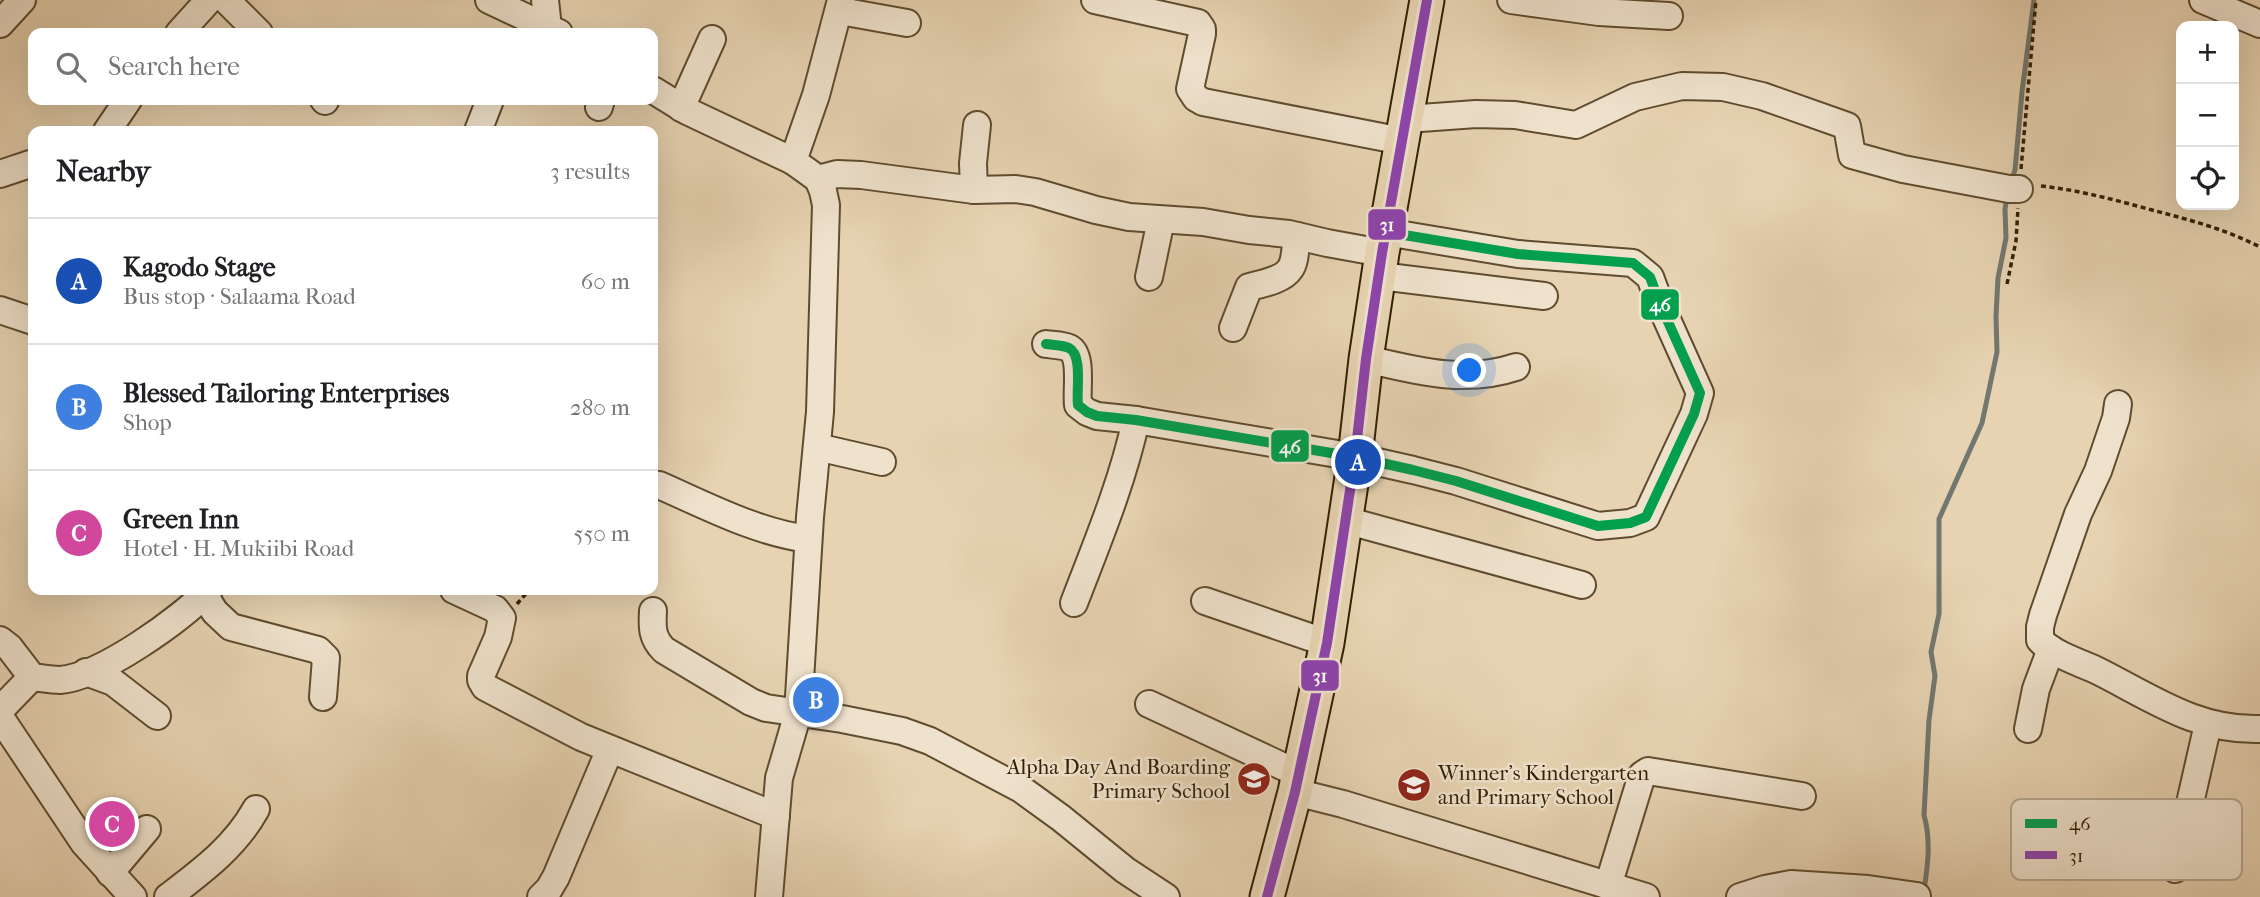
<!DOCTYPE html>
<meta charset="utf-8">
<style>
:root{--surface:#fff;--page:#f6f6f6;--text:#202124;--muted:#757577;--line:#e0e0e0;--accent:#ea580c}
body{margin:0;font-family:"IM FELL French Canon",serif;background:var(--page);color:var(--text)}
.controls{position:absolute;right:21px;top:21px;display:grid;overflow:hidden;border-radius:14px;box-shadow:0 7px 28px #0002}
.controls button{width:63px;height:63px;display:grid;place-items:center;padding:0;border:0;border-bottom:2px solid var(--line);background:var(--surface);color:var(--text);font:35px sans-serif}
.you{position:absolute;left:1470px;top:371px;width:24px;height:24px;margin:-18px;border:5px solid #fff;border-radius:50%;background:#1a73e8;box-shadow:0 0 0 10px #1a73e833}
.badge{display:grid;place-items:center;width:46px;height:46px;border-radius:50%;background:var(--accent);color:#fff;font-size:23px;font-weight:700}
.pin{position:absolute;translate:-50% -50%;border:4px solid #fff;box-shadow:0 2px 7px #0006}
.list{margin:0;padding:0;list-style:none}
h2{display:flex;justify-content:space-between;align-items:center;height:91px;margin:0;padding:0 28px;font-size:30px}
h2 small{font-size:23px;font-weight:400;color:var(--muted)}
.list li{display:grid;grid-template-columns:46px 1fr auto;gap:21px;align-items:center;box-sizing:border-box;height:126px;padding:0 28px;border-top:2px solid var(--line)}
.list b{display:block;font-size:26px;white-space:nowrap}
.list p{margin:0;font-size:23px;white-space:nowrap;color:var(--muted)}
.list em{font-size:23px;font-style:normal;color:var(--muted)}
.icon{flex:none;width:38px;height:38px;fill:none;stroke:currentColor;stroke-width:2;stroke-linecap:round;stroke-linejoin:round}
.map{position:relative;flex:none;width:2260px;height:897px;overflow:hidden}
.search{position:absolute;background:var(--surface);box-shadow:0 7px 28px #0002;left:28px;top:28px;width:630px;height:77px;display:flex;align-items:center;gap:18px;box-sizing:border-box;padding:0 24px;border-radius:14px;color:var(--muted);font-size:26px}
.panel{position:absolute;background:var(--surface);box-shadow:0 7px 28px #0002;left:28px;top:126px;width:630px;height:469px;border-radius:14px}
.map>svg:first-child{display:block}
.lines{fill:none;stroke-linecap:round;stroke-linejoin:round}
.stream{stroke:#727870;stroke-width:5}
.minor-casing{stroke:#5f4c2e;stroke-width:30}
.major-casing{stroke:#321f02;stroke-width:37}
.path{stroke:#321f02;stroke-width:3.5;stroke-dasharray:5 3.5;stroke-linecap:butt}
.minor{stroke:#efe2cd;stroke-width:26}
.major{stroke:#e7d3b2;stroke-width:33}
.bus-1-casing{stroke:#efe2cd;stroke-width:16}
.bus-2-casing{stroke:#efe2cd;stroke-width:16}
.bus-1{stroke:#029f4d;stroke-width:10}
.bus-2{stroke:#8e44ad;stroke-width:10}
.labels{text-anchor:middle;stroke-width:5;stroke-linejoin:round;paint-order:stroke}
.poi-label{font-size:21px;fill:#321f02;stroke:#efe2cd;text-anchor:end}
.key{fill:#efe2cd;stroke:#b6a890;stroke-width:2}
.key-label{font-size:19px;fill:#321f02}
.line-badge{stroke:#efe2cd;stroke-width:2.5}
.badge-label{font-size:19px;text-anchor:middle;font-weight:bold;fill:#fff}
</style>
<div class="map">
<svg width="2260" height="897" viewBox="0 0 2260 897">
<rect width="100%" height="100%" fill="#e7d3b2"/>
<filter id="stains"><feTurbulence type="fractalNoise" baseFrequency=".00286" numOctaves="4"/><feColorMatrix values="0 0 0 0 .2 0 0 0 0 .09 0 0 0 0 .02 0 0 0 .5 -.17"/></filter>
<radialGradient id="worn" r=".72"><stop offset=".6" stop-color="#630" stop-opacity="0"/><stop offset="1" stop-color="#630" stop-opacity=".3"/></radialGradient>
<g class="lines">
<!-- stream -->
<g class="stream">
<polyline points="2011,181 2015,170 2022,92 2034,0"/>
<path d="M1924 890C1928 865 1931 840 1924 815L1929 720 1935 676 1931 652 1939 614V519L1982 423 1997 352 1996 316 1998 278 2006 238 2005 209 2007 197"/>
</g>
<!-- minor casing -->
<g class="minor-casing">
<g id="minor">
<polyline points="226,0 259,33"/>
<polyline points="489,0 559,33"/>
<polyline points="545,0 548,28"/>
<polyline points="1095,0 1198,23 1202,29 1202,34 1190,89 1196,98 1203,102 1402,141"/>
<polyline points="1511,0 1599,12 1669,16"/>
<polyline points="2203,0 2260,24"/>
<polyline points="840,11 907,23"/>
<polyline points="0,24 22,0"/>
<polyline points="179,33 209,0"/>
<polyline points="653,90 687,111 793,161 818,179 823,191 826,205 820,412 810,517 798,713 779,778 769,897"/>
<polyline points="324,100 325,101"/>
<polyline points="599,107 601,100"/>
<polyline points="681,108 712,39"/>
<polyline points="1407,119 1476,114 1515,115 1576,125 1635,97 1682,86 1723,87 1762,96 1847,126 1852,155 1903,169 2009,189 2019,189"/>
<polyline points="107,131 128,100"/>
<polyline points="478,131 490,100"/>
<polyline points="793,161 816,95 841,0"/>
<polyline points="0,174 33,163"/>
<polyline points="818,179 837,174 861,175 974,190 1016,189 1035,192 1096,210 1129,217 1203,222 1249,230 1289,234 1327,243 1382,253"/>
<polyline points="974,190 973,163 977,125"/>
<polyline points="1380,276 1544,296"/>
<polyline points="1149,277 1161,220"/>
<polyline points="0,310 33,321"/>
<path d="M1233 328 1249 287C1261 284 1283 280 1290 269 1296 261 1295 246 1297 236"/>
<path d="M1046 344C1053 345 1063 345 1069 348 1083 355 1076 391 1078 405L1087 412 1097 416 1136 420 1355 457 1413 470 1456 481 1598 526 1630 523 1646 517 1694 414 1700 393 1660 304 1650 277 1633 263 1518 254 1386 232"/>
<path d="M1366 359C1417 371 1465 384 1516 367"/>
<path d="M2118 404 2116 418 2098 471 2078 514 2043 615 2040 627V640C2054 655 2079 662 2098 671 2152 698 2197 731 2260 729"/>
<polyline points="817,447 882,462"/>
<path d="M659 485C707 506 756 532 808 539"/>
<polyline points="1345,520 1582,585"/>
<polyline points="454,590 495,609 502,618 498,637 481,676 481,680 485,687 581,737 776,816"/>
<polyline points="204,595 215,612 231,627 318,650 326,658 323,697"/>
<polyline points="1205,601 1327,643"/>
<path d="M1074 603C1097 543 1122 484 1136 420"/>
<path d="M653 611C652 628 652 638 664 650L751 702 766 708 842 719 902 731 930 741 1021 789 1061 818 1125 870 1166 897"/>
<path d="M0 640 9 647 32 677C41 678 51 680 60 680 101 677 181 619 209 590"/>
<polyline points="86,672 113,682 157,716"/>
<polyline points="1149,704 1299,774"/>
<polyline points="0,710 32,677"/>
<polyline points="0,717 84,843 133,897"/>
<polyline points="2028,729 2036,689 2051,649"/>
<polyline points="1295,792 1343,804 1646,897"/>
<polyline points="2175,869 2208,724"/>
<polyline points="110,873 147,829"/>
<polyline points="1608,886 1642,775 1648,771 1802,796"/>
<path d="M168 897C202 871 235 847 256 809"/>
<polyline points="541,897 549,889 556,877 610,749"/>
<polyline points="1740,897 1765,889 1791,884 1868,889 1917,896"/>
</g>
</g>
<!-- major casing -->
<g class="major-casing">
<polyline id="major" points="1267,897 1295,792 1327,643 1355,457 1366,359 1382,253 1427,0"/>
</g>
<!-- path -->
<g class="path">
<polyline points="2021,169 2036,0"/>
<path d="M2041 186C2079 190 2115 200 2152 210 2190 220 2225 229 2260 247"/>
<polyline points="2007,284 2016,241 2018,208"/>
<polyline points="517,604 529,590"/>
</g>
<!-- minor -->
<use href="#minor" class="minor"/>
<!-- major -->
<use href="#major" class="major"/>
<!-- bus-1 casing -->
<g class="bus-1-casing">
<path id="bus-1" d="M1046 344C1053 345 1063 345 1069 348 1083 355 1076 391 1078 405L1087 412 1097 416 1136 420 1355 457 1413 470 1456 481 1598 526 1630 523 1646 517 1694 414 1700 393 1660 304 1650 277 1633 263 1518 254 1386 232"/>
</g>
<!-- bus-2 casing -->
<g class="bus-2-casing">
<polyline id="bus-2" points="1267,897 1295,792 1327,643 1355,457 1366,359 1382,253 1427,0"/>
</g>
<!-- bus-1 -->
<use href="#bus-1" class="bus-1"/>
<!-- bus-2 -->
<use href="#bus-2" class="bus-2"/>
</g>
<!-- icons -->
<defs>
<g id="school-disc" transform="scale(1.75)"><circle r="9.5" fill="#8f2418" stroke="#efe2cd"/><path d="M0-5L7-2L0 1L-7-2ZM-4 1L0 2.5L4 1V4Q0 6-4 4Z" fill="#fff"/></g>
</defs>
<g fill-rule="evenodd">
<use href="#school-disc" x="1254" y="779"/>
<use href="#school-disc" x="1414" y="785"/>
</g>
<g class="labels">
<!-- poi labels -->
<g class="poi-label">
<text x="1230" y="774">Alpha Day And Boarding<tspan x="1230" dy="24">Primary School</tspan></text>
<text x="1438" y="780" text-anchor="start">Winner's Kindergarten<tspan x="1438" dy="24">and Primary School</tspan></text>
</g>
</g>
<!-- legend -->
<rect x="2011" y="799" width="231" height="81" rx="10" class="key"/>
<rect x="2025" y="819" width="32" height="9" fill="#029f4d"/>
<rect x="2025" y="851" width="32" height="8" fill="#8e44ad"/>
<g class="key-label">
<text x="2069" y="830">46</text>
<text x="2069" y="862">31</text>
</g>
<g class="line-badge">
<rect x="1367" y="208" width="40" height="33" rx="7" fill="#8e44ad"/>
<rect x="1640" y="288" width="40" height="33" rx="7" fill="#029f4d"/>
<rect x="1270" y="429" width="40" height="34" rx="7" fill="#029f4d"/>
<rect x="1300" y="659" width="40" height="33" rx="7" fill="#8e44ad"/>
</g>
<g class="badge-label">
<text x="1387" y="231">31</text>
<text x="1660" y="311">46</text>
<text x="1290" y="453">46</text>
<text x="1320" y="682">31</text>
</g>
<rect width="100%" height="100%" filter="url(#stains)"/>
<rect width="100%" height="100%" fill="url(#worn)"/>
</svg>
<div class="controls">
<button>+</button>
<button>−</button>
<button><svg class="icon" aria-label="locate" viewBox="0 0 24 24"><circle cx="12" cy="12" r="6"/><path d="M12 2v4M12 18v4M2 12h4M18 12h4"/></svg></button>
</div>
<div class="you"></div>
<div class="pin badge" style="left:1358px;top:462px;background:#1a4fb4">A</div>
<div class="pin badge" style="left:816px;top:700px;background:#3f7fe0">B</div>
<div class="pin badge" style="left:112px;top:824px;background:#d1479c">C</div>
<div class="search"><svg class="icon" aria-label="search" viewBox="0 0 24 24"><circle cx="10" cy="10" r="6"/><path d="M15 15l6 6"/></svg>Search here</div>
<section class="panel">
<h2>Nearby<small>3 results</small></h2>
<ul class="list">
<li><span class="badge" style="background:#1a4fb4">A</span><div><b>Kagodo Stage</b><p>Bus stop · Salaama Road</p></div><em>60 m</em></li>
<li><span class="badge" style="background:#3f7fe0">B</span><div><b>Blessed Tailoring Enterprises</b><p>Shop</p></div><em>280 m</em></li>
<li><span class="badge" style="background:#d1479c">C</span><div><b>Green Inn</b><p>Hotel · H. Mukiibi Road</p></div><em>550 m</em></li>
</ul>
</section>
</div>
